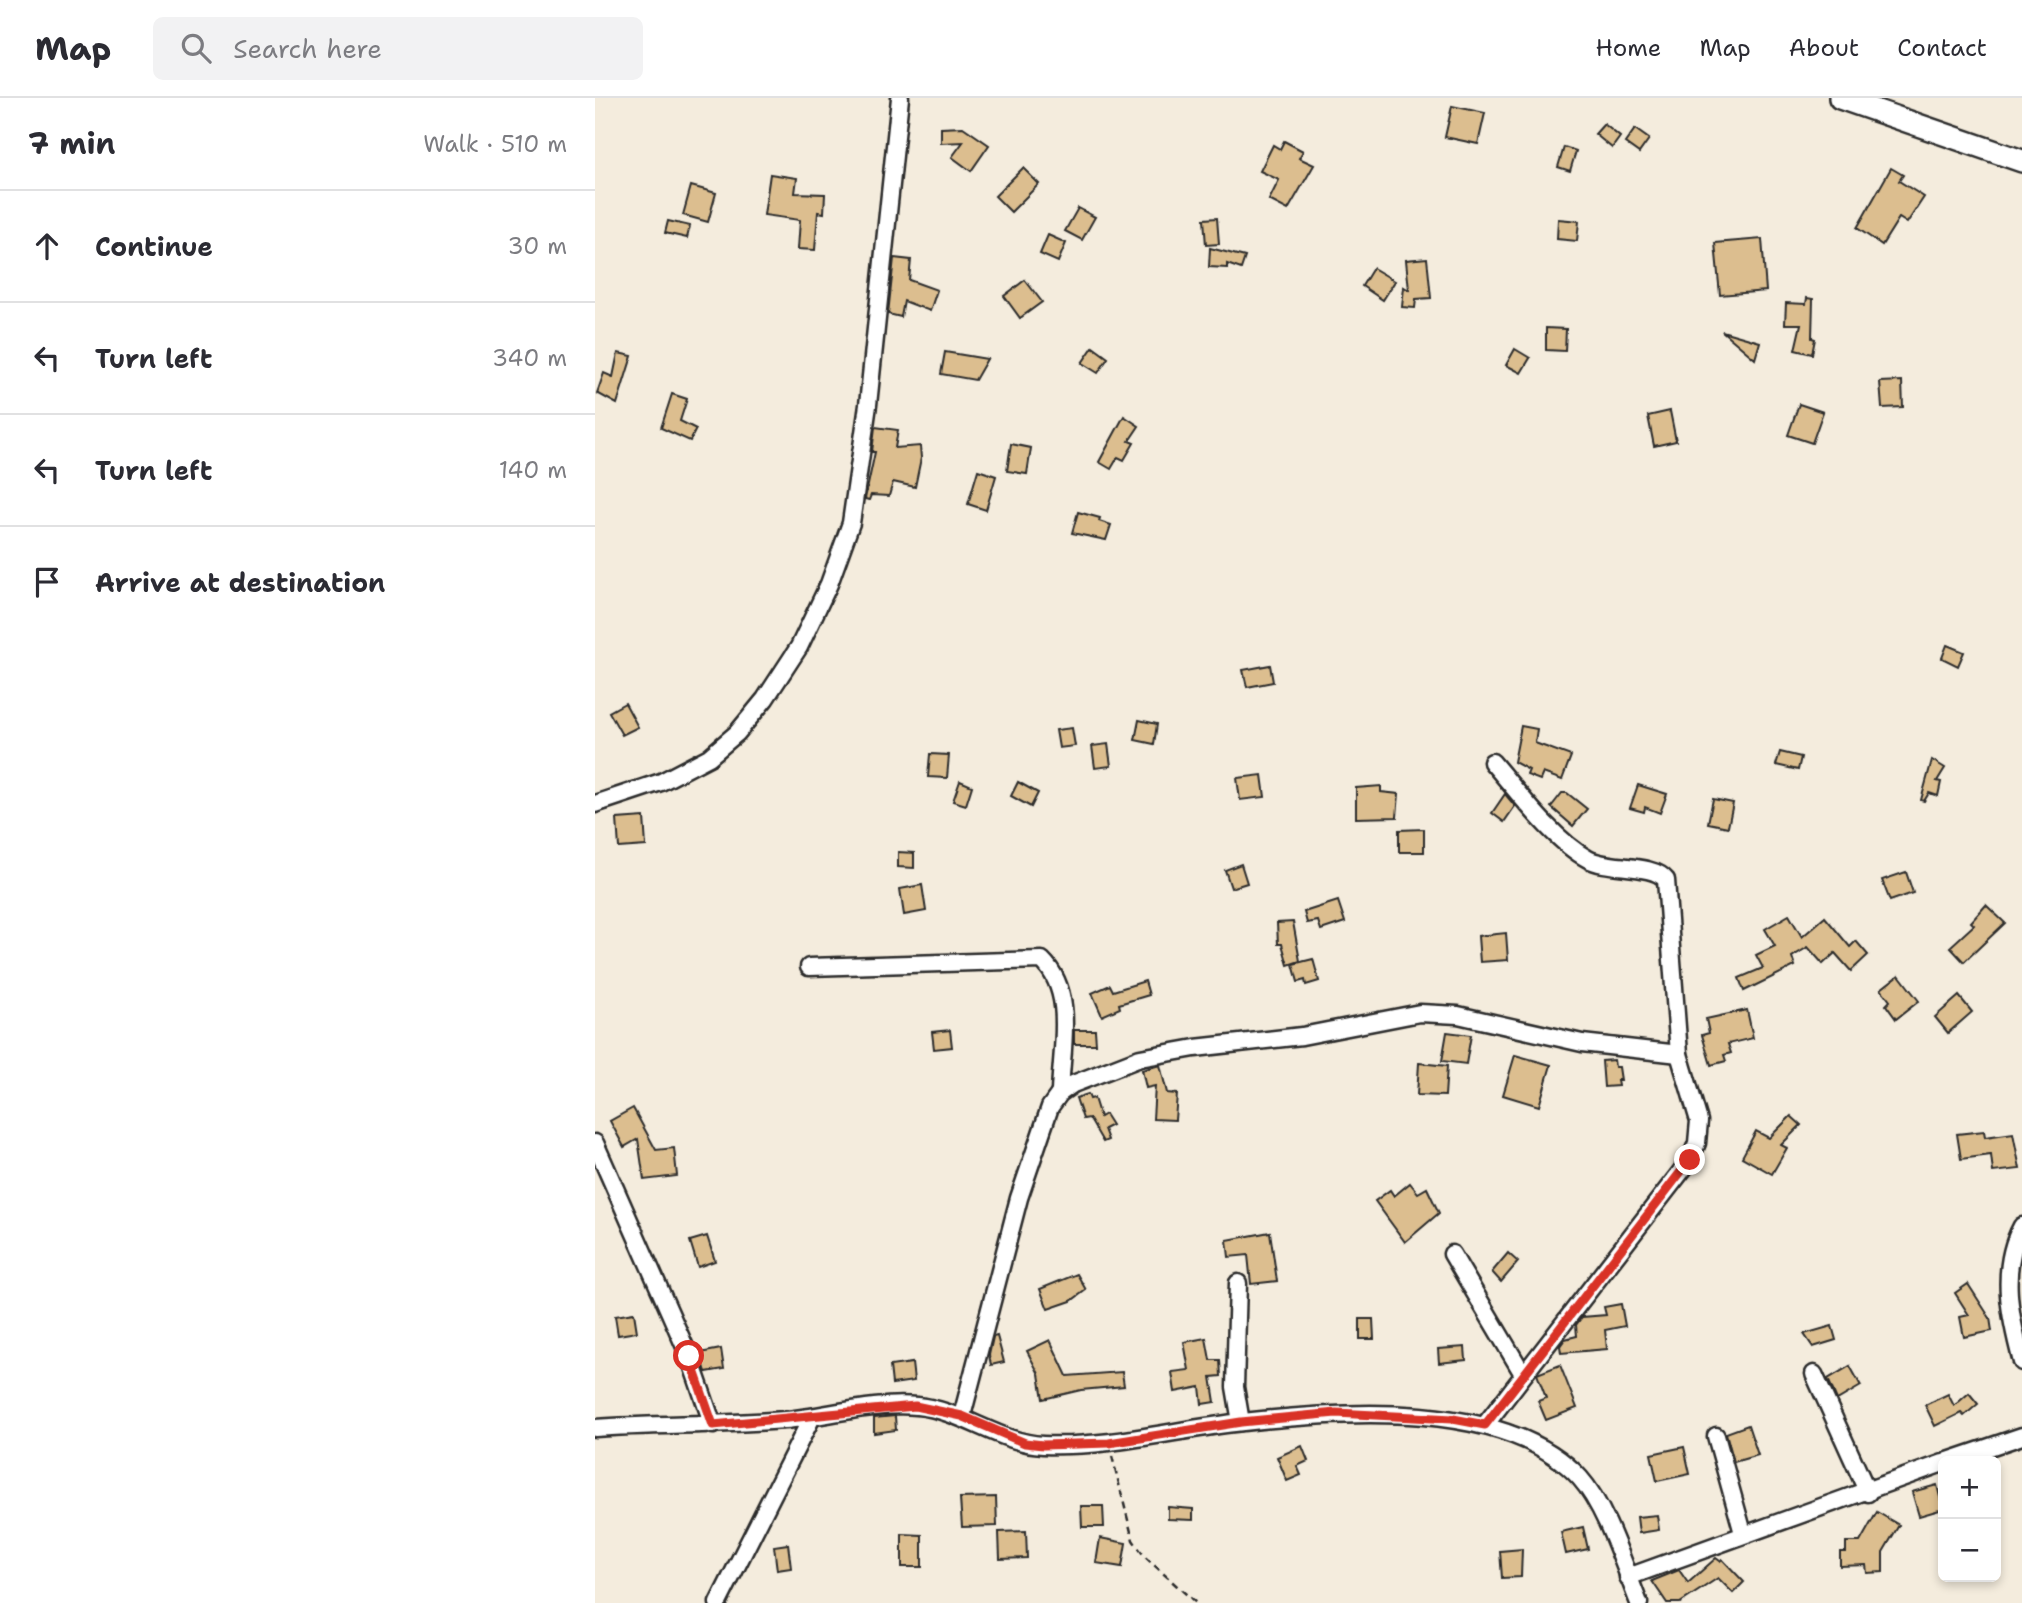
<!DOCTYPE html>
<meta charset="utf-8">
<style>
:root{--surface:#fff;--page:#f2f2f3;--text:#2b2b33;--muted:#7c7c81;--line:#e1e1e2}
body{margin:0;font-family:"Shantell Sans",sans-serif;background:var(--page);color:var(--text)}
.controls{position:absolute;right:21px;bottom:21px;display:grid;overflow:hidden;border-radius:10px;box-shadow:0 4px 10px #0003}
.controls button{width:63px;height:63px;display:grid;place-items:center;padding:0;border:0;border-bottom:2px solid var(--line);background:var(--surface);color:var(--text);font:35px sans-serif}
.stop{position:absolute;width:21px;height:21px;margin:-16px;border:5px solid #d93025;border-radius:50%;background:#fff}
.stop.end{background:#d93025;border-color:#fff;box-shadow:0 2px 7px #0008}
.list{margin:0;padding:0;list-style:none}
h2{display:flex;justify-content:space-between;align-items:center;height:91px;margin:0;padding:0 28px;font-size:30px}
h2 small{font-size:23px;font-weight:400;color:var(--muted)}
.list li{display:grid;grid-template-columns:46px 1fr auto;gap:21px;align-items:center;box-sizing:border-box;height:112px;padding:0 28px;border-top:2px solid var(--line)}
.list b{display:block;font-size:26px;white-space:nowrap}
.list em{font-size:23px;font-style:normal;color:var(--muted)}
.icon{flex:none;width:38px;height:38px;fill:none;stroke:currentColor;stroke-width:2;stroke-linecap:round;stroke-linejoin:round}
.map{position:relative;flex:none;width:1427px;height:1505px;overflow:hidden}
header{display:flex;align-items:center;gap:42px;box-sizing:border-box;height:98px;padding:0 35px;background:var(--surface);border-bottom:2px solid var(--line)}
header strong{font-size:33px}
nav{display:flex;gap:38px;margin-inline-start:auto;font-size:24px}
.search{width:490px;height:63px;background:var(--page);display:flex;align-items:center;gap:18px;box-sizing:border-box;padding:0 24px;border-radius:10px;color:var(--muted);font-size:26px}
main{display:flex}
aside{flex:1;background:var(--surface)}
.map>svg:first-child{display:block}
.building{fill:#dcbe8f;stroke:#2b2b2b;stroke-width:2}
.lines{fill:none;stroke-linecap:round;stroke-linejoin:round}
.street-casing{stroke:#2b2b2b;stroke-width:21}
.secondary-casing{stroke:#2b2b2b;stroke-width:26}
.path{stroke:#2b2b2b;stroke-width:2.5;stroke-dasharray:7 5;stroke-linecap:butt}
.street{stroke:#fff;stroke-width:16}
.secondary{stroke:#fff;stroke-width:21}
.route{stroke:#d93025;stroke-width:9}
</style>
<header>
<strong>Map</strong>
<div class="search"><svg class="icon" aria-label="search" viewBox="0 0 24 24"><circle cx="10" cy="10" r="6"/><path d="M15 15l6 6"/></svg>Search here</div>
<nav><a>Home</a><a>Map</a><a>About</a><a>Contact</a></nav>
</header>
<main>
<aside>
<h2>7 min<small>Walk · 510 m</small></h2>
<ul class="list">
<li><svg class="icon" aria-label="ahead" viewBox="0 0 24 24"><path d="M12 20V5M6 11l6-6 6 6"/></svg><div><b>Continue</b></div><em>30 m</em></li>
<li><svg class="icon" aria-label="left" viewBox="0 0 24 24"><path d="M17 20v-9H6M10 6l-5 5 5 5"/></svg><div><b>Turn left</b></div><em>340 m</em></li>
<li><svg class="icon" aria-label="left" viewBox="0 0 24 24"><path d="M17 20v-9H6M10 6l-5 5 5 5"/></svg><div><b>Turn left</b></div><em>140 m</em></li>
<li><svg class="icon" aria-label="arrive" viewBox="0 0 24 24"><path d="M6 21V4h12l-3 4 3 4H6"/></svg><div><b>Arrive at destination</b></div></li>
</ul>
</aside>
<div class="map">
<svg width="1427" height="1505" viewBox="0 0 1427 1505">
<rect width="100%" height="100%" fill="#f4ecdd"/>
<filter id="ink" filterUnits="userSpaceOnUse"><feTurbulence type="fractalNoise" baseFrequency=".0143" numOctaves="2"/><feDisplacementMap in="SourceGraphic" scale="14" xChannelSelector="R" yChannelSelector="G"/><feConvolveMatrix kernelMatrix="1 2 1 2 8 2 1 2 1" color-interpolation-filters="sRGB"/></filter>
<g filter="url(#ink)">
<!-- building -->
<g class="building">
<polygon points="857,8 890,15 883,46 850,39"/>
<polygon points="1009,26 1025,39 1017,50 1000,36"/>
<polygon points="368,29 394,47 376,73 357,59 368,44 346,45 346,30"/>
<polygon points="1040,31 1054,41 1044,55 1030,45"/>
<polygon points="689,43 708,53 704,60 719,67 693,112 674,102 684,82 665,73 678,47 685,51"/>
<polygon points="969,49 981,53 975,73 963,69"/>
<polygon points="428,70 444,86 416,114 400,98"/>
<polygon points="1296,70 1308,77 1304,83 1329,99 1312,125 1304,120 1287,147 1262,130"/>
<polygon points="175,76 202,80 200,95 230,96 229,115 223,114 220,152 203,151 205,122 169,117"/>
<polygon points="96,88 121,95 113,124 88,117"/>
<polygon points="483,110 500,119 487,142 470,133"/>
<polygon points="622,120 624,146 611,147 609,121"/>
<polygon points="963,121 984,123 982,143 962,141"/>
<polygon points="73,123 95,128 92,140 70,135"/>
<polygon points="453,137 471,145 463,164 445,156"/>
<polygon points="1167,141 1171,193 1125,197 1120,145"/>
<polygon points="615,150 650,159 646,171 632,166 632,170 614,169"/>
<polygon points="299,160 316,162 314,182 342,192 335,213 309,203 306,219 293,216"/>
<polygon points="832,160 836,200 821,201 820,210 807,209 809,189 814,192 811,162"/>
<polygon points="778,170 800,183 788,202 767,188"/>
<polygon points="430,182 447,204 425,220 409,198"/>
<polygon points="1212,200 1218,201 1217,240 1220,241 1217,256 1200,252 1206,226 1190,226 1191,205 1211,206"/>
<polygon points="951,230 971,231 970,253 951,252"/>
<polygon points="1127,233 1165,244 1160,261"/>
<polygon points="498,249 513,260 503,275 487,265"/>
<polygon points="920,251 935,260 926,275 911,267"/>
<polygon points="350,254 392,261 380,282 346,276"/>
<polygon points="23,255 37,258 22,306 2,295 9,275 18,279"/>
<polygon points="1307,283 1308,309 1287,310 1285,284"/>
<polygon points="77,296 92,301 85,323 101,331 95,343 66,330"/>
<polygon points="1204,306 1228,314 1217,345 1193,337"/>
<polygon points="1075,313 1081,343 1059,348 1053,318"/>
<polygon points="529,318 544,328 534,343 539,345 529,362 523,359 516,371 504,364"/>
<polygon points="280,329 303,332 300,350 325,348 326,360 320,389 298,384 294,398 276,397 274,402 270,401 280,354 277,354"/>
<polygon points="416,346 436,350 432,376 412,373"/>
<polygon points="383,372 401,378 391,412 373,406"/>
<polygon points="483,414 505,420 504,423 516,427 511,442 477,435"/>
<polygon points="1352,547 1369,554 1363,568 1347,560"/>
<polygon points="675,567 678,584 652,589 648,572"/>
<polygon points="30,605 43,629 27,637 14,614"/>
<polygon points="544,622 562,626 559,646 540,642"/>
<polygon points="926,628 942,631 940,645 976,658 967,682 948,675 945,682 932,677 934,672 919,664"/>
<polygon points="477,630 480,648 464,650 461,632"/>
<polygon points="513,646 516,668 500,670 497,648"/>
<polygon points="1185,654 1206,659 1203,672 1181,667"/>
<polygon points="335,656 354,657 352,680 333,679"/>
<polygon points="1337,662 1350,670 1342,683 1346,684 1343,698 1334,695 1329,703 1326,702"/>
<polygon points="667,677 670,699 645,702 642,680"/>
<polygon points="365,683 377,688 371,707 358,703"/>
<polygon points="423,684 443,695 436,709 416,698"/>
<polygon points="1043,687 1072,696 1065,715 1050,709 1049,714 1035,710"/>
<polygon points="786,688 786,694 804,696 802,719 761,720 761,690"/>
<polygon points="967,695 972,695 992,711 978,728 956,709"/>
<polygon points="910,696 920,708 909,724 897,715"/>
<polygon points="1118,701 1138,705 1133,729 1113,725"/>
<polygon points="49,719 51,748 24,750 22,721"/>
<polygon points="829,731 829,754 804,754 804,732"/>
<polygon points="303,754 319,755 319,770 303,769"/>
<polygon points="646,766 652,785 636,790 630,772"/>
<polygon points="1311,774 1318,795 1295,803 1287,782"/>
<polygon points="327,787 331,813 309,817 305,791"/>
<polygon points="743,803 750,824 726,832 723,823 712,825 709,814"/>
<polygon points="1391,807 1410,825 1369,864 1355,849 1379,827 1376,824"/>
<polygon points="1194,817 1207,839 1230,819 1255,849 1261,843 1273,857 1256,873 1240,855 1228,866 1213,849 1197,859 1200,868 1149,893 1144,880 1168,870 1161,857 1180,848 1170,831"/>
<polygon points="698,824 705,863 693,867 687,846 683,846 682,825"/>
<polygon points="911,835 913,862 885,864 883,838"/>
<polygon points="718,861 724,883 711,887 710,882 703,884 698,866"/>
<polygon points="1304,877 1324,903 1301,921 1291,907 1295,903 1286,891"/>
<polygon points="550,883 554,897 524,906 525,910 507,918 497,895 515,887 518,893"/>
<polygon points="1364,898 1377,914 1353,935 1340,919"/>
<polygon points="1152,912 1158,940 1133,946 1136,955 1129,957 1131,963 1116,967 1107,937 1114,935 1111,921"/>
<polygon points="355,932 357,949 339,951 337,934"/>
<polygon points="479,932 500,932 501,946 479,946"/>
<polygon points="852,934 876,937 871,966 847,963"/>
<polygon points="920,957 956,967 944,1008 908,997"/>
<polygon points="1019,962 1020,969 1024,969 1026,982 1022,982 1023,988 1009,989 1007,963"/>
<polygon points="824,965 852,968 850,998 822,997"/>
<polygon points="565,967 572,995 582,996 580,1022 558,1021 560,988 551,990 547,972"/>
<polygon points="493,996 495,1001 499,1000 505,1019 510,1016 517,1027 509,1031 513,1042 508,1044 494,1020 488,1021 481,1000"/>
<polygon points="38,1010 61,1052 79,1050 82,1078 49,1082 43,1041 29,1049 15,1023"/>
<polygon points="1196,1018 1206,1027 1186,1047 1192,1050 1177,1076 1147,1059 1161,1033 1174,1040"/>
<polygon points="1389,1033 1390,1039 1418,1035 1425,1071 1398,1074 1396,1057 1366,1061 1362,1036"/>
<polygon points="815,1085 823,1095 832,1090 844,1115 810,1144 780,1103 795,1092 799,1098"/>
<polygon points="675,1134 682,1183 656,1186 653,1157 634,1159 632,1142"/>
<polygon points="112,1138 120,1163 103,1169 95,1143"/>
<polygon points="913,1155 923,1164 906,1184 897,1174"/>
<polygon points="482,1176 491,1192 476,1203 453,1211 445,1191"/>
<polygon points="1373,1186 1395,1220 1397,1233 1369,1239 1365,1219 1374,1217 1360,1195"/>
<polygon points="1026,1206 1030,1228 1010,1232 1012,1251 966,1255 965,1248 970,1241 982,1238 981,1227 987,1219 1011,1217 1009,1209"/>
<polygon points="39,1215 42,1234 23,1237 20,1218"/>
<polygon points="765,1221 778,1221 779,1241 765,1241"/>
<polygon points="1237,1228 1241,1242 1218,1249 1209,1236"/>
<polygon points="402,1238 409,1264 396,1267 394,1257 398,1239"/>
<polygon points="611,1240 615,1262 625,1262 626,1278 616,1279 620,1304 607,1306 605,1289 580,1294 577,1274 594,1272 589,1244"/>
<polygon points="455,1242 472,1278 527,1274 529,1288 486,1292 448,1301 444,1276 432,1253"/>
<polygon points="870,1249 871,1262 844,1265 843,1251"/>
<polygon points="126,1251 129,1271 111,1274 105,1255"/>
<polygon points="317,1265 319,1283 297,1286 295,1268"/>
<polygon points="965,1267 982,1310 951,1322 943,1303 951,1300 942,1276"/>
<polygon points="1255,1268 1266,1288 1242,1302 1233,1281"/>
<polygon points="1374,1295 1383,1306 1369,1318 1366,1315 1340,1328 1330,1307 1353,1296 1359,1308"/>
<polygon points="300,1318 301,1332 279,1335 279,1320"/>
<polygon points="1153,1327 1163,1357 1139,1364 1131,1335"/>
<polygon points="707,1348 713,1363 702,1368 706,1377 692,1383 682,1359"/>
<polygon points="1089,1349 1095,1376 1062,1383 1056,1356"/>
<polygon points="1342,1387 1348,1411 1324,1418 1317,1394"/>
<polygon points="401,1399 402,1428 367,1429 365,1400"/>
<polygon points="486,1408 508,1408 509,1429 487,1429"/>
<polygon points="573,1409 598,1411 598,1422 573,1421"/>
<polygon points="1282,1414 1304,1427 1288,1454 1288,1474 1272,1475 1271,1467 1245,1468 1245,1454 1251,1454 1251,1444 1265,1444"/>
<polygon points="1062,1417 1064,1432 1044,1435 1042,1419"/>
<polygon points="988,1429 993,1451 971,1456 966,1434"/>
<polygon points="431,1433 432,1460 405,1461 404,1434"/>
<polygon points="307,1436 327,1437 327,1469 307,1469"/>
<polygon points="505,1440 531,1445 527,1469 501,1465"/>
<polygon points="193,1446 196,1470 182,1472 179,1448"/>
<polygon points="927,1451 926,1479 907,1480 905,1453"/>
<polygon points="1121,1460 1125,1463 1127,1461 1149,1484 1138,1495 1123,1480 1085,1505 1072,1505 1057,1483 1084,1472 1093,1485"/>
</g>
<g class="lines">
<!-- street casing -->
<g class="street-casing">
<g id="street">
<polyline points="0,706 66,684 114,659 142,635 170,601 204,549 234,486 256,425 273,307 305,0"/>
<path d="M214 869 447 862C481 895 466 951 465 995"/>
<polyline points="0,1045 94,1258 118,1327"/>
<path d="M1427 1128C1404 1171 1415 1219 1427 1264"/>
<polyline points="857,1156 928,1276"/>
<polyline points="643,1185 640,1289 646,1324"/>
<polyline points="1219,1276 1273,1395"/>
<polyline points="367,1318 424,1100 455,1009 465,995 478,986 545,960 600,950 707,938 825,915 863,917 987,945 1084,956"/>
<path d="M890 1327 1095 1062 1102 1045 1104 1023 1084 956 1071 782C1058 765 1013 772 993 761 958 742 923 694 897 664"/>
<path d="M0 1330C63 1326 127 1327 190 1322 233 1318 279 1304 322 1308 367 1312 404 1345 448 1347 517 1350 581 1331 648 1324 746 1313 912 1300 985 1380 1011 1409 1029 1468 1044 1505"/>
<polyline points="1121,1338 1148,1435"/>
<polyline points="1353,1363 1427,1338"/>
<polyline points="1033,1479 1348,1365"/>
<polyline points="123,1505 217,1319"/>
</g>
</g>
<!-- secondary casing -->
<g class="secondary-casing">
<polyline id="secondary" points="1245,0 1427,63"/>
</g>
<!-- path -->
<polyline class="path" points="517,1358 538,1442 550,1459 601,1505"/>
<!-- street -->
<use href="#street" class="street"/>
<!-- secondary -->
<use href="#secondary" class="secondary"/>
</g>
</g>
<g class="lines" filter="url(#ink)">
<!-- route -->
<polyline class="route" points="94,1258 118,1327 320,1308 367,1318 430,1345 448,1347 514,1345 646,1324 741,1315 858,1321 890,1327 1095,1062"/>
</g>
</svg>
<div class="controls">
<button>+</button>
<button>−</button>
</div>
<div class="stop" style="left:94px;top:1258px"></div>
<div class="stop end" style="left:1095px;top:1062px"></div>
</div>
</main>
